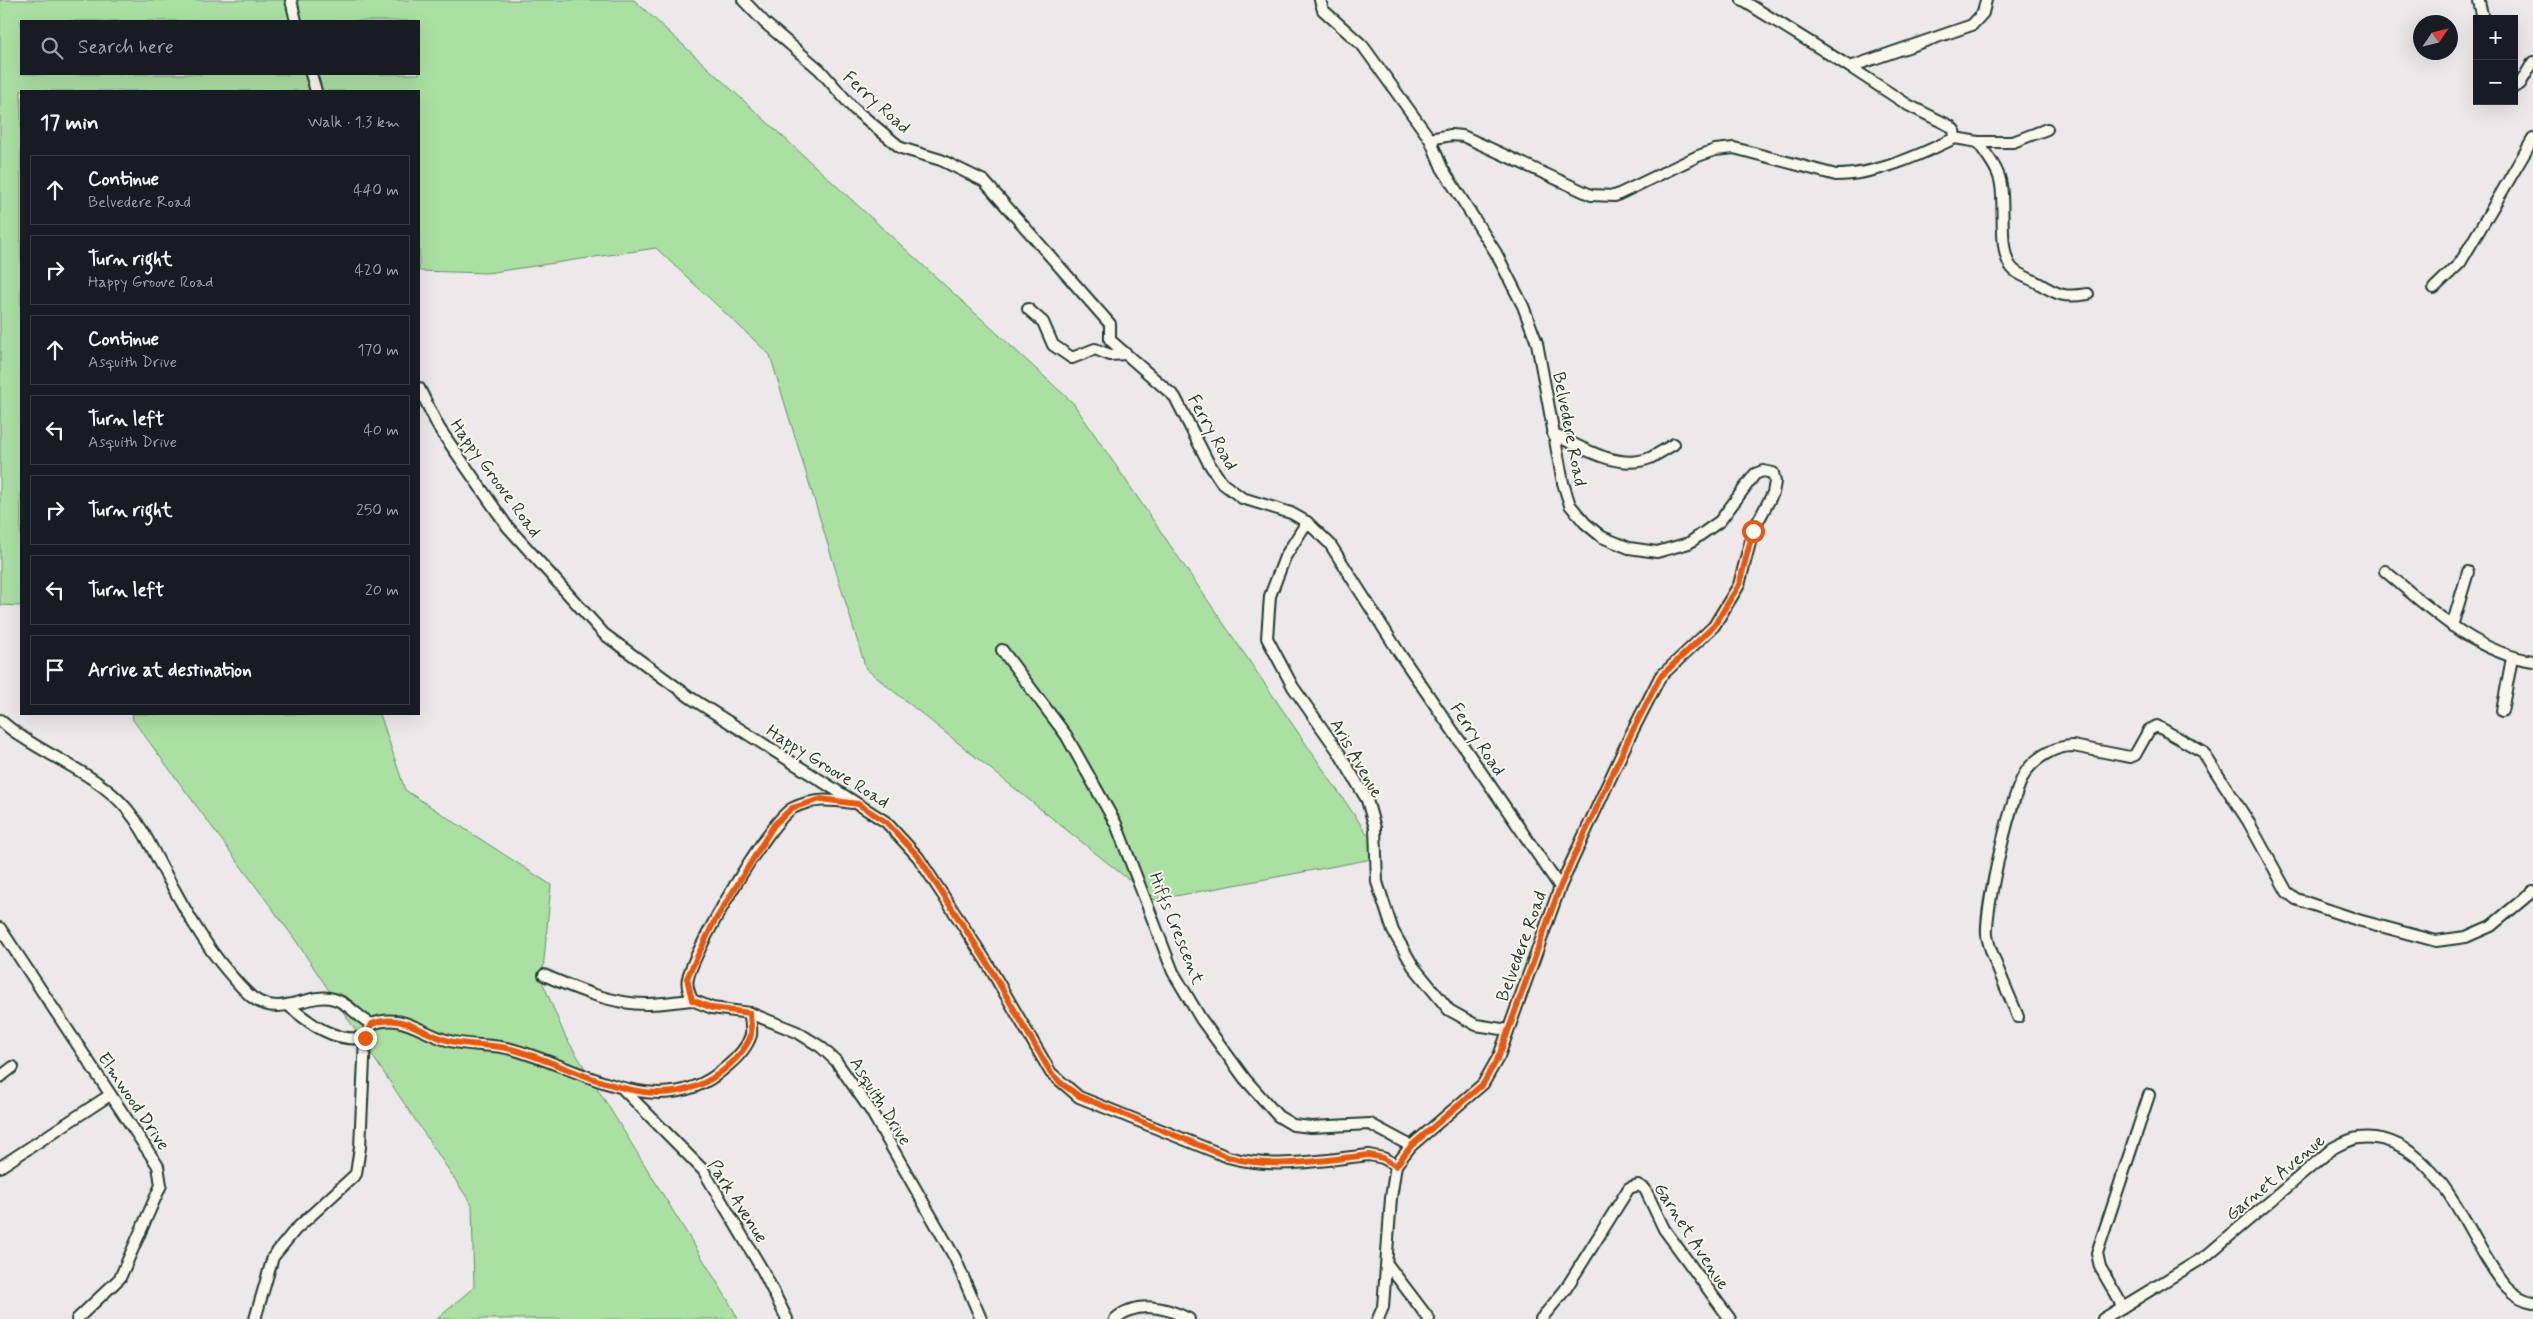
<!DOCTYPE html>
<meta charset="utf-8">
<style>
:root{--surface:#171b24;--page:#20242c;--text:#f1f3f6;--muted:#9ea1a6;--line:#363941}
body{margin:0;font-family:Mynerve,sans-serif;background:var(--page);color:var(--text)}
.controls{position:absolute;right:15px;top:15px;display:grid;overflow:hidden;border-radius:0px;box-shadow:0 5px 20px #0002}
.controls button{width:45px;height:45px;display:grid;place-items:center;padding:0;border:0;border-bottom:1px solid var(--line);background:var(--surface);color:var(--text);font:25px sans-serif}
.compass{position:absolute;left:2413px;top:15px;width:45px;height:45px;border-radius:50%;background:var(--surface);box-shadow:0 5px 20px #0002;rotate:55deg}
.stop{position:absolute;width:15px;height:15px;margin:-11px;border:4px solid #ea580c;border-radius:50%;background:#fff}
.stop.end{background:#ea580c;border-color:#fff;box-shadow:0 1px 5px #0008}
.list{margin:0;padding:0;list-style:none}
h2{display:flex;justify-content:space-between;align-items:center;height:65px;margin:0;padding:0 20px;font-size:21px}
h2 small{font-size:16px;font-weight:400;color:var(--muted)}
.list li{display:grid;grid-template-columns:32px 1fr auto;gap:15px;align-items:center;box-sizing:border-box;height:70px;margin:0 10px 10px;padding:0 10px;border:1px solid var(--line);border-radius:0px}
.list b{display:block;font-size:19px;white-space:nowrap}
.list p{margin:0;font-size:16px;white-space:nowrap;color:var(--muted)}
.list em{font-size:16px;font-style:normal;color:var(--muted)}
.icon{flex:none;width:28px;height:28px;fill:none;stroke:currentColor;stroke-width:2;stroke-linecap:round;stroke-linejoin:round}
.map{position:relative;flex:none;width:2533px;height:1319px;overflow:hidden}
.search{position:absolute;background:var(--surface);box-shadow:0 5px 20px #0002;left:20px;top:20px;width:400px;height:55px;display:flex;align-items:center;gap:12px;box-sizing:border-box;padding:0 18px;border-radius:0px;color:var(--muted);font-size:19px}
.panel{position:absolute;background:var(--surface);box-shadow:0 5px 20px #0002;left:20px;top:90px;width:400px;height:625px;border-radius:0px}
.map>svg:first-child{display:block}
.green{fill:#abe0a3;stroke:#658e6c;fill-rule:evenodd}
.lines{fill:none;stroke-linecap:round;stroke-linejoin:round}
.street-casing{stroke:#1f3d34;stroke-width:14}
.street{stroke:#fbf7ec;stroke-width:10}
.route{stroke:#ea580c;stroke-width:6}
.labels{text-anchor:middle;stroke-width:4;stroke-linejoin:round;paint-order:stroke}
.street-label{font-size:18px;fill:#1f3d34;stroke:#fbf7ec}
</style>
<div class="map">
<svg width="2533" height="1319" viewBox="0 0 2533 1319">
<rect width="100%" height="100%" fill="#ede8e9"/>
<filter id="ink" filterUnits="userSpaceOnUse"><feTurbulence type="fractalNoise" baseFrequency=".02" numOctaves="2"/><feDisplacementMap in="SourceGraphic" scale="10" xChannelSelector="R" yChannelSelector="G"/><feConvolveMatrix kernelMatrix="1 2 1 2 8 2 1 2 1" color-interpolation-filters="sRGB"/></filter>
<g filter="url(#ink)">
<!-- green -->
<g class="green">
<path d="M0 0H634L1073 403 1383 857 1154 900 866 669 770 355 656 248 487 273 419 271V91H21V606L0 605ZM21 21H419V74H21Z"/>
<polygon points="132,714 380,714 405,790 551,885 542,981 565,1036 728,1300 738,1319 437,1319 474,1287 472,1205 294,938 133,720"/>
</g>
<g class="lines">
<!-- street casing -->
<g class="street-casing">
<g id="street">
<polyline points="291,0 296,21"/>
<polyline points="743,0 765,23 820,70 853,108 901,148 941,160 984,181 1110,324 1110,340 1175,397 1208,462 1222,483 1242,498 1291,513 1307,522 1330,544 1400,654 1560,887"/>
<polyline points="1320,0 1323,10 1363,46 1430,139"/>
<polyline points="1742,0 1850,67"/>
<polyline points="2479,1 2483,19"/>
<polyline points="311,74 316,91"/>
<polyline points="2514,87 2520,84 2533,62"/>
<polyline points="1955,138 1978,142 2013,142 2047,129"/>
<path d="M1978 142C1987 156 1999 169 2001 185 2005 206 1998 252 2012 268 2017 275 2030 278 2038 283 2058 295 2064 298 2088 294"/>
<polyline points="2434,288 2460,263 2533,139"/>
<polyline points="1028,309 1043,322 1053,345 1072,358 1095,349 1110,355 1126,354"/>
<path d="M419 388 439 428 507 526 604 634 691 698 886 822 918 857 986 961 1051 1073 1079 1097 1228 1157C1275 1170 1322 1160 1369 1155L1383 1158 1396 1165"/>
<path d="M1553 434C1581 447 1618 471 1650 458 1658 454 1666 449 1674 444"/>
<polyline points="1307,522 1285,557 1270,596 1267,638 1293,687 1338,751 1367,800 1375,828 1377,882 1393,931 1413,966 1449,1010 1476,1025 1508,1030"/>
<path d="M2385 571C2428 607 2475 653 2533 661"/>
<polyline points="2452,626 2468,572"/>
<polyline points="1002,650 1066,735 1116,824 1173,972 1201,1019 1245,1079 1278,1116 1293,1125 1311,1127 1370,1124 1411,1146"/>
<polyline points="2502,711 2512,658"/>
<path d="M0 720C39 755 93 769 127 809 143 828 152 849 164 871 183 906 203 943 229 973 237 982 244 991 253 998 282 1019 309 991 334 999 349 1003 358 1018 372 1024 399 1013 417 1030 443 1039 465 1047 489 1043 511 1049 580 1067 660 1126 725 1068 735 1060 747 1048 751 1035 752 1029 750 1019 750 1013"/>
<path d="M852 803C831 800 813 798 793 808 770 819 694 950 688 978 686 985 689 993 692 1000L712 1008 750 1013 797 1032 821 1047 836 1061 871 1111 955 1258 981 1319"/>
<polyline points="0,928 158,1166 161,1185 120,1278 77,1319"/>
<path d="M544 975C576 989 614 1005 649 1004 663 1004 678 1001 692 1000"/>
<path d="M289 1006C312 1025 334 1042 365 1038"/>
<path d="M2018 1017C2011 998 1989 953 1987 935 1985 908 2011 792 2027 770 2038 756 2056 746 2073 746L2130 757 2135 755 2149 730 2157 726 2203 752 2248 821 2287 892 2296 899 2358 920 2436 941 2466 937 2491 926 2533 891"/>
<polyline points="0,1077 13,1067"/>
<polyline points="624,1090 703,1170 763,1271 787,1319"/>
<polyline points="0,1167 110,1095"/>
<polyline points="1388,1265 1429,1319"/>
<polyline points="2123,1307 2100,1267 2097,1253 2149,1095"/>
<polyline points="255,1319 273,1257 295,1230 356,1174 360,1147 365,1038 372,1024"/>
<path d="M1115 1319C1137 1300 1166 1307 1189 1319"/>
<path d="M1378 1319 1383 1307 1391 1198 1396 1165 1411 1146 1483 1084 1499 1056 1560 887 1630 736 1660 677 1714 626 1739 585 1753 531 1773 493 1775 482 1773 473 1763 471 1755 474 1720 521 1689 543 1657 552 1629 548 1602 537 1585 523 1570 505 1563 483 1537 343 1523 306 1496 253 1442 168 1430 139 1451 135 1463 136 1591 195 1615 196 1698 156 1715 150 1734 148 1836 175C1876 175 1920 155 1955 138L1954 130 1950 126 1908 105 1850 67 1972 25 1983 13 1986 0"/>
<polyline points="1541,1319 1565,1290 1629,1188 1638,1185 1645,1189 1664,1229 1730,1319"/>
<path d="M2103 1319 2206 1256 2333 1148C2341 1144 2350 1139 2358 1138 2423 1130 2458 1209 2485 1256 2497 1275 2509 1298 2533 1302"/>
</g>
</g>
<!-- street -->
<use href="#street" class="street"/>
</g>
</g>
<g class="lines" filter="url(#ink)">
<!-- route -->
<path class="route" d="M365 1038 372 1024C399 1013 417 1030 443 1039 465 1047 489 1043 511 1049 579 1067 660 1126 726 1068 735 1060 747 1048 751 1035 752 1029 750 1019 750 1013L712 1008 692 1000 687 978 713 924 774 825 792 808 821 799 858 804 886 822 918 856 986 961 1051 1073 1062 1084 1079 1096 1228 1157C1275 1170 1322 1160 1369 1155L1383 1158 1396 1166 1411 1146 1483 1084 1499 1056 1560 887 1630 736 1660 677 1714 626 1739 585 1753 531"/>
</g>
<g class="labels">
<!-- street labels -->
<g class="street-label">
<text transform="translate(877 102) rotate(42)" y="6">Ferry Road</text>
<text transform="translate(1570 429) rotate(79)" y="6">Belvedere Road</text>
<text transform="translate(1213 432) rotate(61)" y="6">Ferry Road</text>
<text transform="translate(496 478) rotate(54)" y="6">Happy Groove Road</text>
<text transform="translate(1478 739) rotate(56)" y="6">Ferry Road</text>
<text transform="translate(1357 758) rotate(60)" y="6">Aris Avenue</text>
<text transform="translate(828 766) rotate(32)" y="6">Happy Groove Road</text>
<text transform="translate(1177 928) rotate(68)" y="6">Hiffs Crescent</text>
<text transform="translate(1521 946) rotate(-70)" y="6">Belvedere Road</text>
<text transform="translate(134 1101) rotate(56)" y="6">Elmwood Drive</text>
<text transform="translate(881 1101) rotate(58)" y="6">Asquith Drive</text>
<text transform="translate(2275 1177) rotate(-40)" y="6">Garnet Avenue</text>
<text transform="translate(738 1201) rotate(57)" y="6">Park Avenue</text>
<text transform="translate(1692 1236) rotate(57)" y="6">Garnet Avenue</text>
</g>
</g>
</svg>
<div class="controls">
<button>+</button>
<button>−</button>
</div>
<svg class="compass" viewBox="-18 -18 36 36"><path d="M0-13l5 13h-10z" fill="#e53935"/><path d="M0 13l5-13h-10z" fill="#9ea1a6"/></svg>
<div class="stop" style="left:1753px;top:531px"></div>
<div class="stop end" style="left:365px;top:1038px"></div>
<div class="search"><svg class="icon" aria-label="search" viewBox="0 0 24 24"><circle cx="10" cy="10" r="6"/><path d="M15 15l6 6"/></svg>Search here</div>
<section class="panel">
<h2>17 min<small>Walk · 1.3 km</small></h2>
<ul class="list">
<li><svg class="icon" aria-label="ahead" viewBox="0 0 24 24"><path d="M12 20V5M6 11l6-6 6 6"/></svg><div><b>Continue</b><p>Belvedere Road</p></div><em>440 m</em></li>
<li><svg class="icon" aria-label="right" viewBox="0 0 24 24"><path d="M7 20v-9h11M14 6l5 5-5 5"/></svg><div><b>Turn right</b><p>Happy Groove Road</p></div><em>420 m</em></li>
<li><svg class="icon" aria-label="ahead" viewBox="0 0 24 24"><path d="M12 20V5M6 11l6-6 6 6"/></svg><div><b>Continue</b><p>Asquith Drive</p></div><em>170 m</em></li>
<li><svg class="icon" aria-label="left" viewBox="0 0 24 24"><path d="M17 20v-9H6M10 6l-5 5 5 5"/></svg><div><b>Turn left</b><p>Asquith Drive</p></div><em>40 m</em></li>
<li><svg class="icon" aria-label="right" viewBox="0 0 24 24"><path d="M7 20v-9h11M14 6l5 5-5 5"/></svg><div><b>Turn right</b></div><em>250 m</em></li>
<li><svg class="icon" aria-label="left" viewBox="0 0 24 24"><path d="M17 20v-9H6M10 6l-5 5 5 5"/></svg><div><b>Turn left</b></div><em>20 m</em></li>
<li><svg class="icon" aria-label="arrive" viewBox="0 0 24 24"><path d="M6 21V4h12l-3 4 3 4H6"/></svg><div><b>Arrive at destination</b></div></li>
</ul>
</section>
</div>
